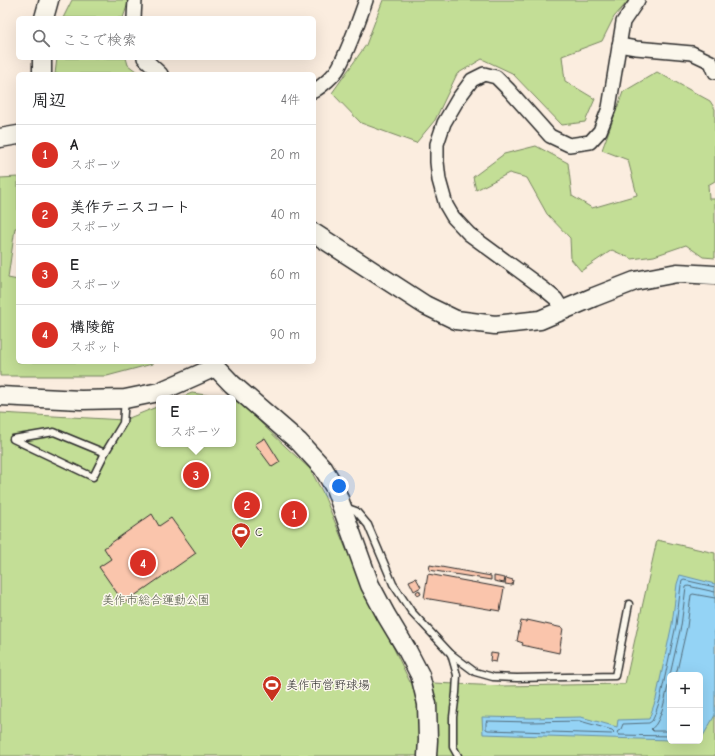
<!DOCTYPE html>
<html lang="ja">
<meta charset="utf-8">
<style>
:root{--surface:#fff;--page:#f2f2f2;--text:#202124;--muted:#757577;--line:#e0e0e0;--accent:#d93025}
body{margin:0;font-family:"Comic Neue","Klee One",sans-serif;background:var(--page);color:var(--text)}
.controls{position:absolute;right:12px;bottom:12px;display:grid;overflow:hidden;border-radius:6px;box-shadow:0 4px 16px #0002}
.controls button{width:36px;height:36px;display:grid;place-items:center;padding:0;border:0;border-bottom:1px solid var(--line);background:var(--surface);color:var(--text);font:20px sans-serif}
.you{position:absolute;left:339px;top:486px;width:14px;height:14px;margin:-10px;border:3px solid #fff;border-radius:50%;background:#1a73e8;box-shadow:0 0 0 6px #1a73e833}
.badge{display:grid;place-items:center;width:26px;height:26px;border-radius:50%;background:var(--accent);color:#fff;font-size:13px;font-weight:700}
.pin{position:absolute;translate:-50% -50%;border:2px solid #fff;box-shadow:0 1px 4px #0006}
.popup{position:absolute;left:156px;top:395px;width:80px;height:52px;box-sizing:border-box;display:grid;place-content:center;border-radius:6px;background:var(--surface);filter:drop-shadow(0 1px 3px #0005);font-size:13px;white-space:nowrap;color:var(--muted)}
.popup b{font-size:15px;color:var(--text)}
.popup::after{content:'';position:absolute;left:50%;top:100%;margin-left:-8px;border:8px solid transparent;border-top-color:var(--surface)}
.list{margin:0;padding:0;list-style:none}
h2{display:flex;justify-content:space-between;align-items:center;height:52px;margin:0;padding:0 16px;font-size:17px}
h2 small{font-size:13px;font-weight:400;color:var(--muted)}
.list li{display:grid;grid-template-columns:26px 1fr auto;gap:12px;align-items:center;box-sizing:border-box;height:60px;padding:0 16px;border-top:1px solid var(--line)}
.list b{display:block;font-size:15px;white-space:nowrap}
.list p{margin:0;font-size:13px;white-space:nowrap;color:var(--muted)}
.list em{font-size:13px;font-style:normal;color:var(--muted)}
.icon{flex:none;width:22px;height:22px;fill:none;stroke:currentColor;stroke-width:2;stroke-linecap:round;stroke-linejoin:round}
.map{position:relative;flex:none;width:715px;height:756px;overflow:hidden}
.search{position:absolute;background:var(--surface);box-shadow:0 4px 16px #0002;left:16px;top:16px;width:300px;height:44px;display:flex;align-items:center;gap:10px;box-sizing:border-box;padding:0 14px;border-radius:6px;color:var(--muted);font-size:15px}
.panel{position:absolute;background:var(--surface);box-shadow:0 4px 16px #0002;left:16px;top:72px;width:300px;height:292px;border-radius:6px}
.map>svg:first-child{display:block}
.green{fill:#c3de96;stroke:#778460;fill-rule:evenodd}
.water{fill:#94d3f5;stroke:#6a90a4}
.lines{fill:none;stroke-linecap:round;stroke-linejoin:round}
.shore{stroke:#556e7c;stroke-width:1}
.building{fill:#fac5ac;stroke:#2b2b2b}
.lane-casing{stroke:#2b2b2b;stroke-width:9}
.street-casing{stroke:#2b2b2b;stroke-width:16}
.secondary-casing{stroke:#2b2b2b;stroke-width:21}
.lane{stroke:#fbf7ec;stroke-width:6}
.street{stroke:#fbf7ec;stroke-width:13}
.secondary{stroke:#fbf7ec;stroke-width:18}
.labels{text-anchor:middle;stroke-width:3;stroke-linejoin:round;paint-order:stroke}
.poi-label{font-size:12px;fill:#2b2b2b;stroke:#fbf7ec;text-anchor:start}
.park-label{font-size:12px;fill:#515846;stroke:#fbf7ec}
</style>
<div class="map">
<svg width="715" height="756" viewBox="0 0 715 756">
<rect width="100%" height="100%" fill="#fbeddf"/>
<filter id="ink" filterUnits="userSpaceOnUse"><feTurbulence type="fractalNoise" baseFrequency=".025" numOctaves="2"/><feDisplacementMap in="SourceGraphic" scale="8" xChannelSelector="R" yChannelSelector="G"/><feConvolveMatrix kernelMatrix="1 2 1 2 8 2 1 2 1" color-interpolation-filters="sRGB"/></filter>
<g filter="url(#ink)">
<!-- green -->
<g class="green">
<polygon points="72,0 129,0 123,18 63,18"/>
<polygon points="383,0 629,0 614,17 602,41 562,56 565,81 595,99 585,122 562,125 512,73 482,59 457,74 435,120 416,143 361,123 332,93 366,45"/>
<polygon points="57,58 126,58 128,65 140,74 55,74"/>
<polygon points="657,72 710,101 715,109 715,181 708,185 709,199 715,199 715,258 703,257 686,245 654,256 632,259 612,250 581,271 571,259 570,238 547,214 527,178 509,173 476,190 473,177 504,154 536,146 568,163 572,196 592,208 637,195 628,160 602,150 623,92"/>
<polygon points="18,177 18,228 15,228 8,278 18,280 18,362 152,362 152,364 107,376 0,376 0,178"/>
<polygon points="192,393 226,398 227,398 179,398"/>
<path d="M233 399 237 400 286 447 310 469 323 493 346 549 410 682 502 686 625 684 657 540 715 553V756H0V413L124 420 159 406V444H233ZM670 675H700V741H670Z"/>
</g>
<!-- water -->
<polygon class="water" points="680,575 715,584 715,628 714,630 715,636 715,715 703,736 700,739 700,675 670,675 670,740 483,734 482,717 531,718 581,717 617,727 618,720 649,719 656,699 672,624 677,584"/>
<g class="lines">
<!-- shore -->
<g class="shore">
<polyline points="670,675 681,626 686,587 688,586 715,592"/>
<polyline points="676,675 687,627 691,595 693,594 715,598"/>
<path d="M670 677C667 689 663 714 656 724 655 726 653 727 651 729L653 731H670"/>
<polygon points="487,721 531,722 580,721 612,730 614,732 612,734 488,730 486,729 486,723"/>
<polyline points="670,736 619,735 617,732 621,729 623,724 649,723 652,721 654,717 660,700 676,625 681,585 682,581 684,580 715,587"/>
</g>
</g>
<!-- building -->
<g class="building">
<polygon points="265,438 280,462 272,467 255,444"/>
<polygon points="152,514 159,526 171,518 196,553 124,603 99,567 111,559 104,548"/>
<polygon points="430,565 491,576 491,580 429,570"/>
<polygon points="428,574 504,588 500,611 424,598"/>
<polygon points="494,576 505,578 504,583 494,581"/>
<polygon points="416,578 421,587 414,591 409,581"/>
<polygon points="506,578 513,580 512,585 505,584"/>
<polygon points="419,590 421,594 418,596 416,592"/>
<polygon points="527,620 563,628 559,653 522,645 523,643 517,641 521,621 526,622"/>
<polygon points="491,653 498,654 496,662 490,661"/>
</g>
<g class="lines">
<!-- lane casing -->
<g class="lane-casing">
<g id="lane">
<polyline points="105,453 54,432 13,439 93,477 105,453 123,423 125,400"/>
<polyline points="345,507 356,511 368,525 393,584 411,611 451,654 475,672 493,677 517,678 615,676 629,604"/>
<polyline points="451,654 457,675 456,693 453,717 453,747 458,756"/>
</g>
</g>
<!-- street casing -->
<g class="street-casing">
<g id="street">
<polyline points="134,18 135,0"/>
<polyline points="619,45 636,48 692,53 711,62 715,72"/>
<polyline points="144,58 161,74"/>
<path d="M314 91C322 86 334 76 339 67 350 46 358 23 366 0"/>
<polyline points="563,310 556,299 544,289 469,234 453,217 446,205 439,180 437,162 437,144 444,123 458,99 472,80 484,74 496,77 509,90 550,136 569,145 590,142 600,131 609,108 623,22 638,0"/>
</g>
</g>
<!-- secondary casing -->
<g class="secondary-casing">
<g id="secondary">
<polyline points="44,18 49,0"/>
<polyline points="42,74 42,58"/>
<polyline points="0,138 18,135"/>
<polyline points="314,233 425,305 456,320 495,325 540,320 594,297 635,281 677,273 715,275"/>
<polyline points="211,362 232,384 299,442 323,468 335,488 370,585 386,615 407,650 420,675 427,704 428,740 427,756"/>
<polyline points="0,396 81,400 125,399 159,392 202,373 215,367"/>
</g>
</g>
<!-- lane -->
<use href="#lane" class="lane"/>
<!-- street -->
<use href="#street" class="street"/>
<!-- secondary -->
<use href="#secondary" class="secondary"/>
</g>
</g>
<!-- icons -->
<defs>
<g id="stadium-pin" transform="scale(1)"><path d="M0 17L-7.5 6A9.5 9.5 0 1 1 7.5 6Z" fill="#c8321e" stroke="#fbf7ec"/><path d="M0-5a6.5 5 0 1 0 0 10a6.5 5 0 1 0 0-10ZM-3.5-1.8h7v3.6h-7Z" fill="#fff"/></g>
</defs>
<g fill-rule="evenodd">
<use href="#stadium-pin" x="241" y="532"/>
<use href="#stadium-pin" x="272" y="685"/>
</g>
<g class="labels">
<!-- poi labels -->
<g class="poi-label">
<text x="255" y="536">C</text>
<text x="286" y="689">美作市営野球場</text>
</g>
<!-- park labels -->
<g class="park-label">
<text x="156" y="604">美作市総合運動公園</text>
</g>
</g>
</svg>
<div class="controls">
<button>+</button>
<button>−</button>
</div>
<div class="you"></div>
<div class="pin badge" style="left:294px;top:514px">1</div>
<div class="pin badge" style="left:247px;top:505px">2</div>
<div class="pin badge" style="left:196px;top:475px">3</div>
<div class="popup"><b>E</b>スポーツ</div>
<div class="pin badge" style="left:143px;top:563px">4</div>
<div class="search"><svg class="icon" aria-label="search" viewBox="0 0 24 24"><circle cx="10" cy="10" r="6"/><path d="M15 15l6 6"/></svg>ここで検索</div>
<section class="panel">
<h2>周辺<small>4件</small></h2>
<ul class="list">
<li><span class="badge">1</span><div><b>A</b><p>スポーツ</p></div><em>20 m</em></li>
<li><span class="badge">2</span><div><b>美作テニスコート</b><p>スポーツ</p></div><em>40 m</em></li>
<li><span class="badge">3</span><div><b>E</b><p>スポーツ</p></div><em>60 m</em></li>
<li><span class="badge">4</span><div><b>構陵館</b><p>スポット</p></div><em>90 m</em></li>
</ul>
</section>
</div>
